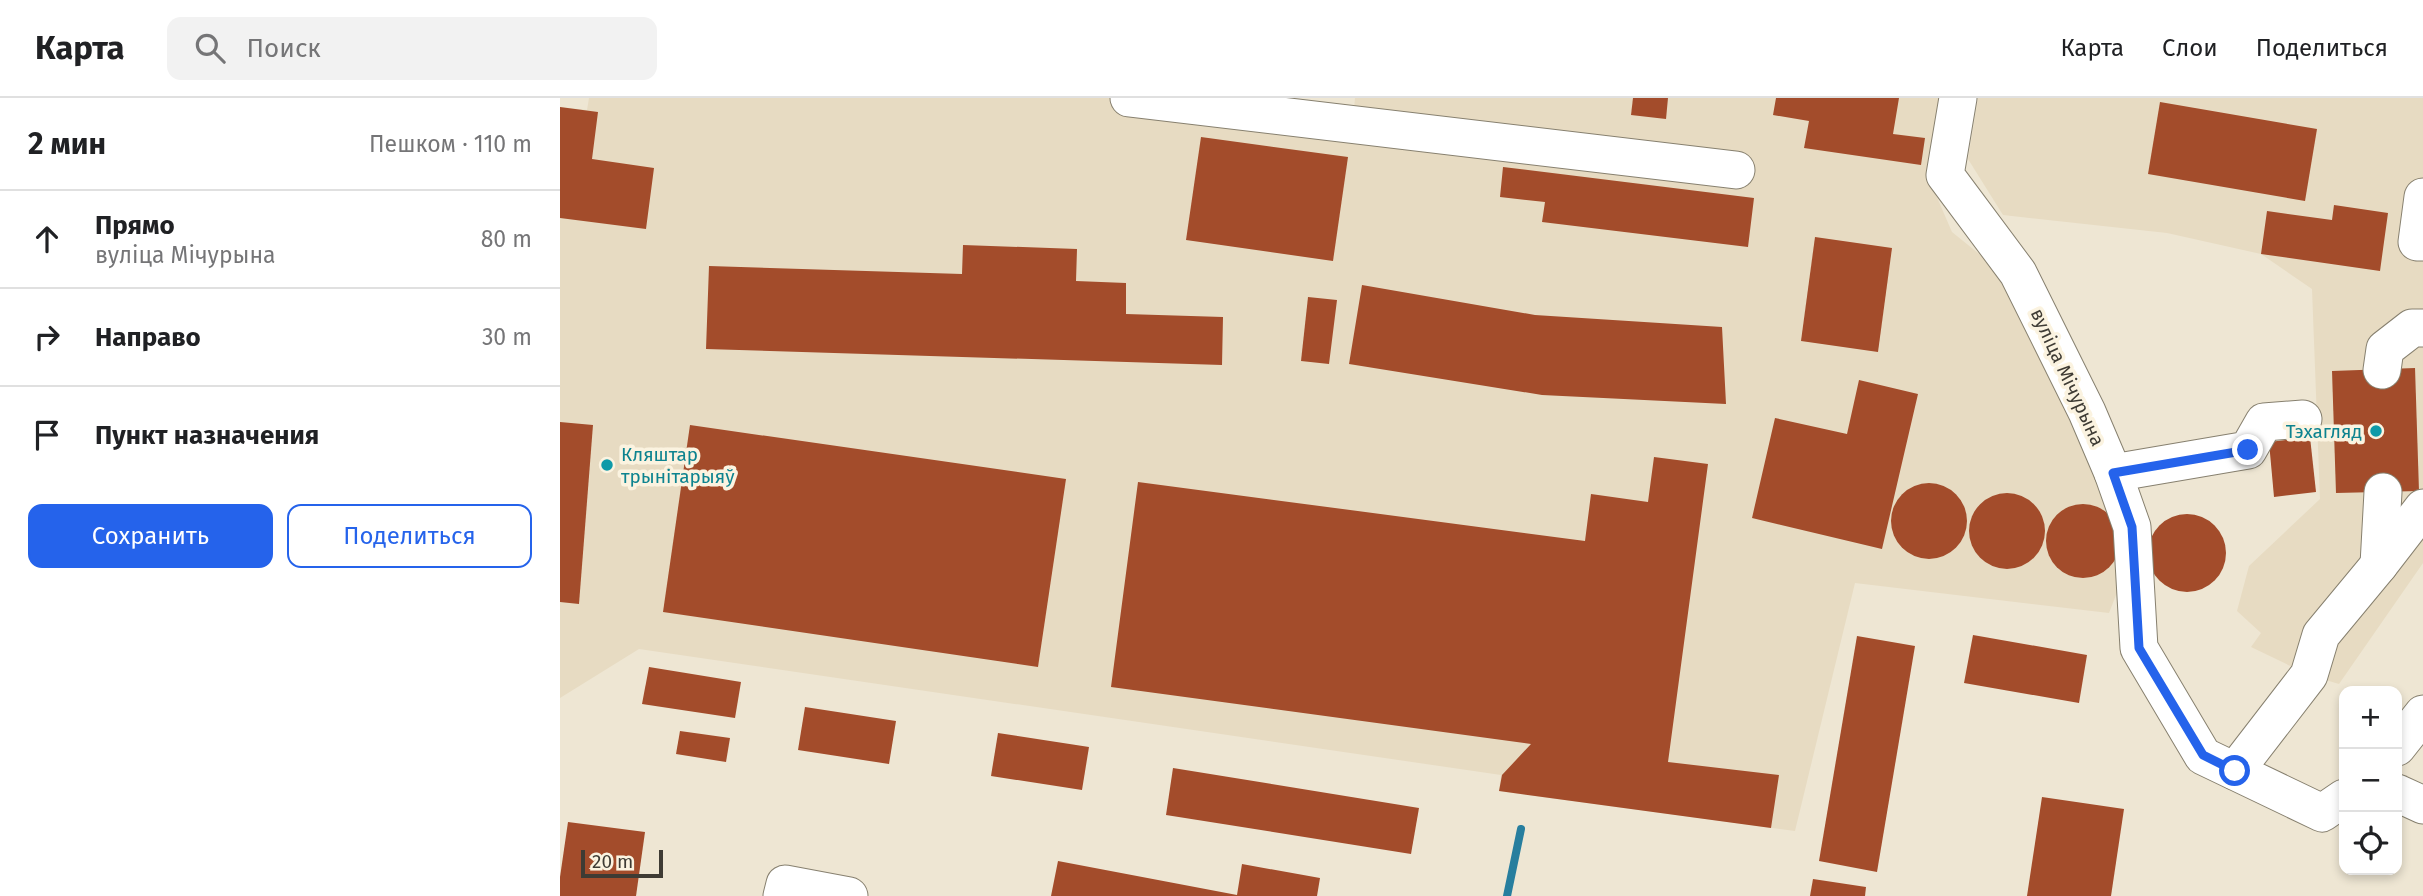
<!DOCTYPE html>
<html lang="ru">
<meta charset="utf-8">
<style>
:root{--surface:#fff;--page:#f2f2f2;--text:#202124;--muted:#757577;--line:#e0e0e0;--accent:#2563eb}
body{margin:0;font-family:"Fira Sans",sans-serif;background:var(--page);color:var(--text)}
.controls{position:absolute;right:21px;bottom:21px;display:grid;overflow:hidden;border-radius:14px;box-shadow:0 4px 10px #0003}
.controls button{width:63px;height:63px;display:grid;place-items:center;padding:0;border:0;border-bottom:2px solid var(--line);background:var(--surface);color:var(--text);font:35px sans-serif}
.scale{position:absolute;left:21px;bottom:18px;width:82px;box-sizing:border-box;padding-left:7px;border:4px solid #3e3b34;border-top:0;font-size:19px;line-height:24px;white-space:nowrap;color:#3e3b34;-webkit-text-stroke:5px #fbf3e0;paint-order:stroke}
.stop{position:absolute;width:21px;height:21px;margin:-16px;border:5px solid #2563eb;border-radius:50%;background:#fff}
.stop.end{background:#2563eb;border-color:#fff;box-shadow:0 2px 7px #0008}
.list{margin:0;padding:0;list-style:none}
h2{display:flex;justify-content:space-between;align-items:center;height:91px;margin:0;padding:0 28px;font-size:30px}
h2 small{font-size:23px;font-weight:400;color:var(--muted)}
.list li{display:grid;grid-template-columns:46px 1fr auto;gap:21px;align-items:center;box-sizing:border-box;height:98px;padding:0 28px;border-top:2px solid var(--line)}
.list b{display:block;font-size:26px;white-space:nowrap}
.list p{margin:0;font-size:23px;white-space:nowrap;color:var(--muted)}
.list em{font-size:23px;font-style:normal;color:var(--muted)}
.actions{display:flex;gap:14px;padding:21px 28px}
.actions a{flex:1;padding:16px 0;border:2px solid var(--accent);border-radius:14px;text-align:center;font-size:24px;color:var(--accent)}
.actions .main{background:var(--accent);color:#fff}
.icon{flex:none;width:38px;height:38px;fill:none;stroke:currentColor;stroke-width:2;stroke-linecap:round;stroke-linejoin:round}
.map{position:relative;flex:none;width:1863px;height:798px;overflow:hidden}
header{display:flex;align-items:center;gap:42px;box-sizing:border-box;height:98px;padding:0 35px;background:var(--surface);border-bottom:2px solid var(--line)}
header strong{font-size:33px}
nav{display:flex;gap:38px;margin-inline-start:auto;font-size:24px}
.search{width:490px;height:63px;background:var(--page);display:flex;align-items:center;gap:18px;box-sizing:border-box;padding:0 24px;border-radius:14px;color:var(--muted);font-size:26px}
main{display:flex}
aside{flex:1;background:var(--surface)}
.map>svg:first-child{display:block}
.built{fill:#e7dbc2}
.lines{fill:none;stroke-linecap:round;stroke-linejoin:round}
.stream{stroke:#277e9e;stroke-width:8}
.building{fill:#a34c2b}
.minor-casing{stroke:#87806f;stroke-width:39}
.minor{stroke:#fff;stroke-width:37}
.route{stroke:#2563eb;stroke-width:9}
.culture-dot{fill:#0f9aa8;stroke:#fbf3e0;stroke-width:2.5}
.labels{text-anchor:middle;stroke-width:7;stroke-linejoin:round;paint-order:stroke}
.street-label{font-size:19px;fill:#3e3b34;stroke:#fbf3e0}
.culture-label{font-size:19px;fill:#0d838f;stroke:#fbf3e0;text-anchor:end}
</style>
<header>
<strong>Карта</strong>
<div class="search"><svg class="icon" aria-label="search" viewBox="0 0 24 24"><circle cx="10" cy="10" r="6"/><path d="M15 15l6 6"/></svg>Поиск</div>
<nav><a>Карта</a><a>Слои</a><a>Поделиться</a></nav>
</header>
<main>
<aside>
<h2>2 мин<small>Пешком · 110 m</small></h2>
<ul class="list">
<li><svg class="icon" aria-label="ahead" viewBox="0 0 24 24"><path d="M12 20V5M6 11l6-6 6 6"/></svg><div><b>Прямо</b><p>вуліца Мічурына</p></div><em>80 m</em></li>
<li><svg class="icon" aria-label="right" viewBox="0 0 24 24"><path d="M7 20v-9h11M14 6l5 5-5 5"/></svg><div><b>Направо</b></div><em>30 m</em></li>
<li><svg class="icon" aria-label="arrive" viewBox="0 0 24 24"><path d="M6 21V4h12l-3 4 3 4H6"/></svg><div><b>Пункт назначения</b></div></li>
</ul>
<div class="actions"><a class="main">Сохранить</a><a>Поделиться</a></div>
</aside>
<div class="map">
<svg width="1863" height="798" viewBox="0 0 1863 798">
<rect width="100%" height="100%" fill="#eee6d3"/>
<!-- built -->
<g class="built">
<polygon points="29,0 698,0 794,11 795,0 1381,0 1366,74 1392,134 1439,172 1504,296 1561,435 1558,492 1549,515 1295,485 1235,733 939,693 941,677 79,551 0,600 0,9 27,12"/>
<polygon points="1418,0 1863,0 1863,465 1779,586 1749,577 1691,549 1701,535 1677,513 1689,468 1760,401 1752,191 1701,156 1607,135 1443,117 1408,61"/>
</g>
<g class="lines">
<!-- stream -->
<polyline class="stream" points="947,798 961,731"/>
</g>
<!-- building -->
<g class="building">
<polygon points="1073,0 1108,0 1106,21 1071,17"/>
<polygon points="1216,0 1339,0 1333,36 1365,40 1361,67 1244,50 1249,23 1213,17"/>
<polygon points="1600,4 1757,31 1745,103 1588,76"/>
<polygon points="0,9 38,14 32,61 94,70 86,131 0,120"/>
<polygon points="641,39 788,59 773,163 626,142"/>
<polygon points="943,69 1194,100 1188,149 982,124 985,104 940,99"/>
<polygon points="1774,107 1828,115 1820,173 1701,156 1707,113 1772,122"/>
<polygon points="1255,139 1332,150 1318,254 1241,243"/>
<polygon points="403,147 517,151 516,183 566,185 566,216 663,219 662,267 146,251 149,168 402,176"/>
<polygon points="802,187 975,217 1162,229 1166,306 982,297 789,266"/>
<polygon points="748,199 777,202 769,266 741,263"/>
<polygon points="1855,270 1859,393 1776,395 1772,273"/>
<polygon points="1299,282 1358,296 1322,451 1192,420 1215,320 1287,336"/>
<polygon points="0,324 33,327 19,506 0,504"/>
<polygon points="130,327 506,381 478,569 103,514"/>
<polygon points="1750,339 1756,394 1714,399 1709,344"/>
<polygon points="1094,359 1148,366 1108,664 1219,677 1211,730 939,693 942,677 971,646 551,589 578,384 1025,443 1031,396 1088,404"/>
<circle cx="1369" cy="423" r="38"/>
<circle cx="1447" cy="433" r="38"/>
<circle cx="1523" cy="443" r="37"/>
<circle cx="1627" cy="455" r="39"/>
<polygon points="1413,537 1527,557 1519,605 1404,585"/>
<polygon points="1297,538 1355,548 1317,774 1259,763"/>
<polygon points="89,569 181,584 175,620 82,606"/>
<polygon points="245,609 336,623 329,666 238,652"/>
<polygon points="120,633 170,640 166,664 116,656"/>
<polygon points="438,635 529,649 522,692 431,678"/>
<polygon points="613,670 859,710 851,756 606,717"/>
<polygon points="1482,699 1564,711 1551,798 1467,798"/>
<polygon points="8,724 85,734 76,798 0,798 0,779"/>
<polygon points="498,763 677,797 682,766 760,780 757,798 491,798"/>
<polygon points="1253,781 1306,789 1305,798 1250,798"/>
</g>
<g class="lines">
<!-- minor casing -->
<g class="minor-casing">
<g id="minor">
<polyline points="569,0 1176,72"/>
<polyline points="1398,0 1385,77 1458,175 1527,314 1553,375 1572,429 1579,550 1643,658 1762,715 1784,700"/>
<polyline points="1863,99 1857,144 1863,144"/>
<polyline points="1822,272 1825,251 1852,230 1863,230"/>
<polyline points="1553,375 1688,352 1704,324 1743,321"/>
<polyline points="1819,467 1823,394"/>
<polyline points="1837,649 1863,616"/>
<polyline points="1675,673 1749,577 1761,537 1819,467 1863,410"/>
<polyline points="1837,695 1863,707"/>
<polyline points="222,798 225,786 289,798"/>
</g>
</g>
<!-- minor -->
<use href="#minor" class="minor"/>
</g>
<g class="lines">
<!-- route -->
<polyline class="route" points="1675,673 1643,657 1579,550 1572,429 1553,375 1688,352"/>
</g>
<!-- markers -->
<g class="culture-dot">
<circle cx="1816" cy="333" r="7"/>
<circle cx="47" cy="367" r="7"/>
</g>
<g class="labels">
<!-- street labels -->
<g class="street-label">
<text transform="translate(1508 279) rotate(65)" y="7">вуліца Мічурына</text>
</g>
<!-- culture labels -->
<g class="culture-label">
<text x="1802" y="340">Тэхагляд</text>
<text x="61" y="363" text-anchor="start">Кляштар<tspan x="61" dy="22">трынітарыяў</tspan></text>
</g>
</g>
</svg>
<div class="controls">
<button>+</button>
<button>−</button>
<button><svg class="icon" aria-label="locate" viewBox="0 0 24 24"><circle cx="12" cy="12" r="6"/><path d="M12 2v4M12 18v4M2 12h4M18 12h4"/></svg></button>
</div>
<div class="scale">20 m</div>
<div class="stop" style="left:1675px;top:673px"></div>
<div class="stop end" style="left:1688px;top:352px"></div>
</div>
</main>
